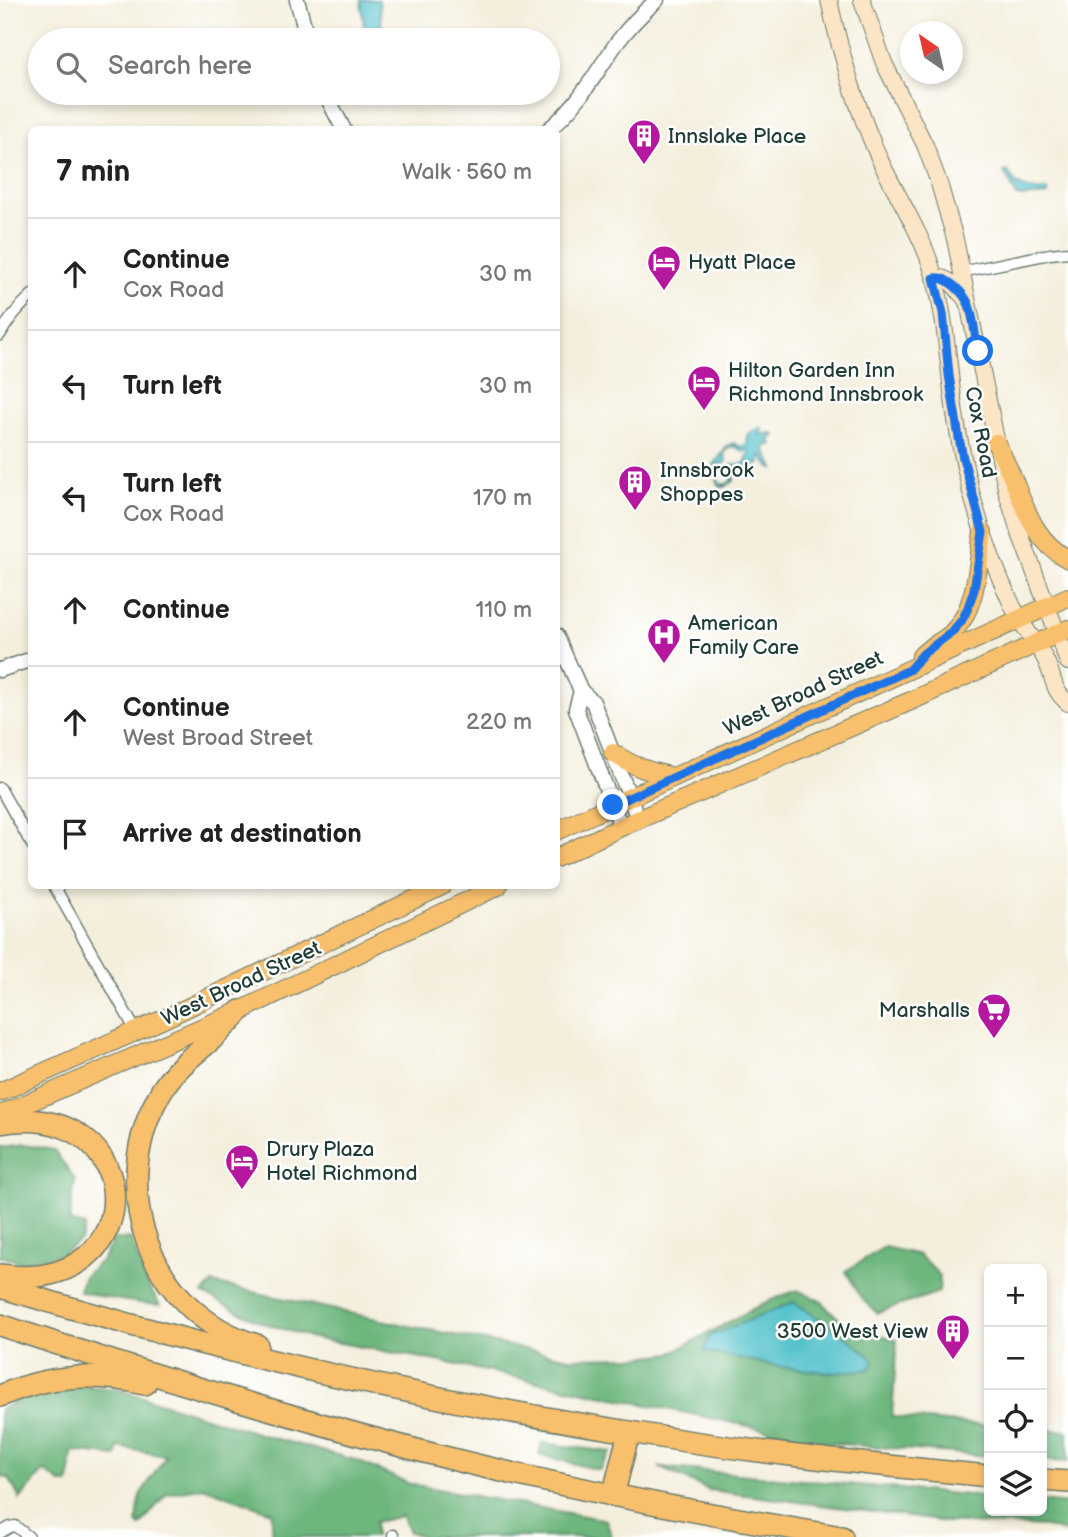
<!DOCTYPE html>
<meta charset="utf-8">
<style>
:root{--surface:#fff;--page:#f2f2f2;--text:#222;--muted:#767676;--line:#e0e0e0}
body{margin:0;font-family:"Balsamiq Sans",sans-serif;background:var(--page);color:var(--text)}
.controls{position:absolute;right:21px;bottom:21px;display:grid;overflow:hidden;border-radius:10px;box-shadow:0 4px 10px #0003}
.controls button{width:63px;height:63px;display:grid;place-items:center;padding:0;border:0;border-bottom:2px solid var(--line);background:var(--surface);color:var(--text);font:35px sans-serif}
.compass{position:absolute;left:900px;top:21px;width:63px;height:63px;border-radius:50%;background:var(--surface);box-shadow:0 4px 10px #0003;rotate:326deg}
.stop{position:absolute;width:21px;height:21px;margin:-16px;border:5px solid #1a73e8;border-radius:50%;background:#fff}
.stop.end{background:#1a73e8;border-color:#fff;box-shadow:0 2px 7px #0008}
.list{margin:0;padding:0;list-style:none}
h2{display:flex;justify-content:space-between;align-items:center;height:91px;margin:0;padding:0 28px;font-size:30px}
h2 small{font-size:23px;font-weight:400;color:var(--muted)}
.list li{display:grid;grid-template-columns:46px 1fr auto;gap:21px;align-items:center;box-sizing:border-box;height:112px;padding:0 28px;border-top:2px solid var(--line)}
.list b{display:block;font-size:26px;white-space:nowrap}
.list p{margin:0;font-size:23px;white-space:nowrap;color:var(--muted)}
.list em{font-size:23px;font-style:normal;color:var(--muted)}
.icon{flex:none;width:38px;height:38px;fill:none;stroke:currentColor;stroke-width:2;stroke-linecap:round;stroke-linejoin:round}
.map{position:relative;flex:none;width:1068px;height:1537px;overflow:hidden}
.search{position:absolute;background:var(--surface);box-shadow:0 4px 10px #0003;left:28px;top:28px;width:532px;height:77px;display:flex;align-items:center;gap:18px;box-sizing:border-box;padding:0 24px;border-radius:38px;color:var(--muted);font-size:26px}
.panel{position:absolute;background:var(--surface);box-shadow:0 4px 10px #0003;left:28px;top:126px;width:532px;height:763px;border-radius:10px}
.map>svg:first-child{display:block}
.forest{fill:#6db67e;stroke:#467a59;stroke-width:2;fill-rule:evenodd}
.water{fill:#55c2cc;stroke:#3a8080;stroke-width:2}
.lines{fill:none;stroke-linecap:round;stroke-linejoin:round}
.minor-casing{stroke:#6a7b6f;stroke-width:13}
.tertiary-casing{stroke:#6a7b6f;stroke-width:17}
.secondary-casing{stroke:#6a7b6f;stroke-width:18}
.primary-casing{stroke:#6a7b6f;stroke-width:20}
.motorway-casing{stroke:#6a7b6f;stroke-width:24}
.minor{stroke:#fff;stroke-width:10}
.tertiary{stroke:#fff;stroke-width:14}
.secondary{stroke:#fce5c4;stroke-width:16}
.primary{stroke:#f8bf6c;stroke-width:18}
.motorway{stroke:#f8bf6c;stroke-width:21}
.route{stroke:#1a73e8;stroke-width:9}
.labels{text-anchor:middle;stroke-width:5;stroke-linejoin:round;paint-order:stroke}
.poi-label{font-size:21px;fill:#1f3d34;stroke:#fff;text-anchor:start}
.street-label{font-size:21px;fill:#1f3d34;stroke:#fff}
</style>
<div class="map">
<svg width="1068" height="1537" viewBox="0 0 1068 1537">
<rect width="100%" height="100%" fill="#fff"/>
<filter id="ink" filterUnits="userSpaceOnUse"><feTurbulence type="fractalNoise" baseFrequency=".0143" numOctaves="2"/><feDisplacementMap in="SourceGraphic" scale="14" xChannelSelector="R" yChannelSelector="G"/><feConvolveMatrix kernelMatrix="1 2 1 2 8 2 1 2 1" color-interpolation-filters="sRGB"/></filter>
<filter id="wash" filterUnits="userSpaceOnUse"><feTurbulence type="fractalNoise" baseFrequency=".00686" numOctaves="4" result="noise"/><feDisplacementMap in="SourceGraphic" scale="28" xChannelSelector="R" yChannelSelector="G"/><feGaussianBlur stdDeviation="1.57" result="paint"/><feColorMatrix in="noise" values="0 0 0 0 0 0 0 0 0 0 0 0 0 0 0 0 0 1.4 0 .05"/><feComposite in="paint" operator="in"/></filter>
<g filter="url(#wash)">
<rect width="100%" height="100%" fill="#f4efdd"/>
<!-- forest -->
<g class="forest">
<polygon points="23,1145 54,1150 75,1180 69,1222 85,1226 81,1240 60,1255 20,1262 0,1256 0,1148"/>
<path d="M114 1239H131L146 1282 160 1305C132 1303 106 1298 79 1291L84 1276 102 1260Z"/>
<polygon points="884,1247 919,1255 940,1276 939,1292 877,1313 861,1298 846,1271"/>
<path d="M212 1283 409 1326 570 1358 641 1357 672 1353 764 1303 797 1290 821 1301 844 1324 897 1340 892 1417 989 1426V1456L829 1443 438 1361 313 1338 260 1322 203 1294ZM794 1302 854 1343 835 1373 782 1367 704 1350Z"/>
<polygon points="89,1386 121,1390 259,1434 355,1460 410,1484 606,1520 612,1537 425,1537 409,1532 402,1516 375,1522 375,1537 276,1537 272,1532 272,1512 203,1487 166,1494 140,1526 137,1522 140,1495 166,1456 118,1447 117,1456 72,1451 69,1483 61,1483 44,1471 20,1499 9,1478 0,1477 0,1409 34,1394 54,1388"/>
<polygon points="1042,1430 1068,1431 1068,1462 1042,1460"/>
<polygon points="542,1443 611,1452 599,1470 539,1455"/>
<polygon points="659,1467 989,1497 989,1511 1042,1511 1042,1501 1068,1504 1068,1533 1046,1527 946,1522 709,1490"/>
</g>
<!-- water -->
<g class="water">
<polygon points="361,0 379,0 383,40 373,40 364,27"/>
<path d="M1008 171C1016 189 1028 191 1047 190L1048 195 1022 197 1017 196 1004 172Z"/>
<path d="M762 428 760 435 771 433 775 435 769 440 772 444 764 447 774 469 769 467 761 455 759 465 736 471 734 474V481L724 487H720L717 480 718 479 719 483 723 485 731 482 732 477 731 465C749 465 743 464 750 452L747 450 744 452 734 446 728 449 724 454 726 460 724 464 718 465 712 476 710 473C714 463 722 454 728 445L734 443 741 447 746 445 748 442 747 436C751 431 756 429 762 428Z"/>
<polygon points="794,1302 854,1343 874,1360 870,1369 835,1373 782,1367 704,1351 710,1336"/>
</g>
</g>
<g filter="url(#ink)">
<g class="lines">
<!-- minor casing -->
<g class="minor-casing">
<g id="minor">
<polyline points="961,272 1050,254 1068,252"/>
<path d="M0 335C8 320 19 307 32 295"/>
<polyline points="0,788 32,845"/>
<polyline points="54,886 136,1031"/>
<polyline points="0,1533 10,1527 15,1526 29,1537"/>
<polyline points="393,1535 393,1537"/>
</g>
</g>
<!-- tertiary casing -->
<g class="tertiary-casing">
<g id="tertiary">
<polyline points="297,0 308,40"/>
<polyline points="325,93 344,130"/>
<path d="M548 130C578 106 595 74 616 44 628 28 642 13 657 0"/>
<polyline points="556,635 581,691 593,702 638,819"/>
<polyline points="0,670 32,659"/>
<polyline points="581,691 576,709 621,827"/>
</g>
</g>
<!-- secondary casing -->
<g class="secondary-casing">
<g id="secondary">
<path d="M829 0C841 56 857 110 881 162 898 198 922 234 933 272 947 320 948 371 956 420 966 483 985 549 1013 607 1022 625 1034 640 1044 657 1055 676 1050 688 1068 703"/>
<polyline points="862,0 884,63 925,145 939,183 955,239 1007,493 1018,528 1068,662"/>
<path d="M934 278C950 275 958 291 967 301"/>
</g>
</g>
<!-- primary casing -->
<g class="primary-casing">
<g id="primary">
<path d="M996 443C1002 455 1008 467 1013 479 1026 510 1036 543 1068 559"/>
<path d="M921 656C929 647 942 642 951 634 978 608 977 566 983 532"/>
<path d="M613 753C634 767 650 772 674 777"/>
<polyline points="556,831 1068,597"/>
<polyline points="556,858 621,827 913,700 1068,629"/>
<polyline points="0,1092 168,1017 442,886"/>
<polyline points="0,1115 240,1011 498,886"/>
</g>
</g>
<!-- motorway casing -->
<g class="motorway-casing">
<g id="motorway">
<path d="M240 1011C230 1021 220 1032 210 1041 192 1056 174 1070 162 1090 105 1185 147 1313 257 1345"/>
<path d="M0 1123C149 1097 154 1297 0 1275"/>
<path d="M0 1287C214 1352 433 1402 654 1436 765 1454 877 1465 989 1476"/>
<path d="M0 1325C154 1376 310 1424 468 1463 591 1493 716 1516 842 1537"/>
<path d="M0 1396C47 1375 96 1372 145 1384"/>
<polyline points="1042,1480 1068,1482"/>
<polyline points="613,1496 629,1432"/>
</g>
</g>
<!-- minor -->
<use href="#minor" class="minor"/>
<!-- tertiary -->
<use href="#tertiary" class="tertiary"/>
<!-- secondary -->
<use href="#secondary" class="secondary"/>
<!-- primary -->
<use href="#primary" class="primary"/>
<!-- motorway -->
<use href="#motorway" class="motorway"/>
</g>
</g>
<g class="lines" filter="url(#ink)">
<!-- route -->
<path class="route" d="M613 805 909 670 924 653 952 632 962 620 967 610 974 590 983 532 963 458 959 438 949 375 943 313 934 278C947 276 964 293 969 305 974 319 975 337 978 351"/>
</g>
<!-- icons -->
<defs>
<g id="building-pin" transform="scale(1.75)"><path d="M0 17L-7.5 6A9.5 9.5 0 1 1 7.5 6Z" fill="#b5179e" stroke="#fff"/><path d="M-4-6H4V6H1V3H-1V6H-4ZM-2.5-4.3h1.7v1.8h-1.7ZM.8-4.3h1.7v1.8H.8ZM-2.5-1h1.7V.8h-1.7ZM.8-1h1.7V.8H.8Z" fill="#fff"/></g>
<g id="hotel-pin" transform="scale(1.75)"><path d="M0 17L-7.5 6A9.5 9.5 0 1 1 7.5 6Z" fill="#b5179e" stroke="#fff"/><path d="M-6-4.5h1.5V1H6V5H4.5V3h-9V5H-6ZM-4 0a1.8 1.8 0 1 1 3.6 0ZM.5 0V-2.5h3Q6-2.5 6 0Z" fill="#fff"/></g>
<g id="hospital-pin" transform="scale(1.75)"><path d="M0 17L-7.5 6A9.5 9.5 0 1 1 7.5 6Z" fill="#b5179e" stroke="#fff"/><path d="M-5-5h3v3.5h4V-5h3V5h-3V1.5h-4V5h-3Z" fill="#fff"/></g>
<g id="supermarket-pin" transform="scale(1.75)"><path d="M0 17L-7.5 6A9.5 9.5 0 1 1 7.5 6Z" fill="#b5179e" stroke="#fff"/><path d="M-6-5.5h2.5l.6 2H6L4.5 2H-2.5L-4.4-4H-6ZM-1.5 3.2a1.3 1.3 0 1 0 .1 0ZM3 3.2a1.3 1.3 0 1 0 .1 0Z" fill="#fff"/></g>
</defs>
<g fill-rule="evenodd">
<use href="#building-pin" x="644" y="136"/>
<use href="#hotel-pin" x="664" y="262"/>
<use href="#hotel-pin" x="704" y="382"/>
<use href="#building-pin" x="635" y="482"/>
<use href="#hospital-pin" x="664" y="635"/>
<use href="#supermarket-pin" x="994" y="1010"/>
<use href="#hotel-pin" x="242" y="1161"/>
<use href="#building-pin" x="953" y="1331"/>
</g>
<g class="labels">
<!-- poi labels -->
<g class="poi-label">
<text x="668" y="143">Innslake Place</text>
<text x="688" y="269">Hyatt Place</text>
<text x="728" y="377">Hilton Garden Inn<tspan x="728" dy="24">Richmond Innsbrook</tspan></text>
<text x="660" y="477">Innsbrook<tspan x="660" dy="24">Shoppes</tspan></text>
<text x="688" y="630">American<tspan x="688" dy="24">Family Care</tspan></text>
<text x="970" y="1017" text-anchor="end">Marshalls</text>
<text x="266" y="1156">Drury Plaza<tspan x="266" dy="24">Hotel Richmond</tspan></text>
<text x="928" y="1338" text-anchor="end">3500 West View</text>
</g>
<!-- street labels -->
<g class="street-label">
<text transform="translate(981 432) rotate(79)" y="7">Cox Road</text>
<text transform="translate(803 693) rotate(-25)" y="7">West Broad Street</text>
<text transform="translate(241 983) rotate(-25)" y="7">West Broad Street</text>
</g>
</g>
</svg>
<div class="controls">
<button>+</button>
<button>−</button>
<button><svg class="icon" aria-label="locate" viewBox="0 0 24 24"><circle cx="12" cy="12" r="6"/><path d="M12 2v4M12 18v4M2 12h4M18 12h4"/></svg></button>
<button><svg class="icon" aria-label="layers" viewBox="0 0 24 24"><path d="M12 4l9 5-9 5-9-5zM3 14l9 5 9-5"/></svg></button>
</div>
<svg class="compass" viewBox="-18 -18 36 36"><path d="M0-13l5 13h-10z" fill="#e53935"/><path d="M0 13l5-13h-10z" fill="#767676"/></svg>
<div class="stop" style="left:978px;top:351px"></div>
<div class="stop end" style="left:613px;top:805px"></div>
<div class="search"><svg class="icon" aria-label="search" viewBox="0 0 24 24"><circle cx="10" cy="10" r="6"/><path d="M15 15l6 6"/></svg>Search here</div>
<section class="panel">
<h2>7 min<small>Walk · 560 m</small></h2>
<ul class="list">
<li><svg class="icon" aria-label="ahead" viewBox="0 0 24 24"><path d="M12 20V5M6 11l6-6 6 6"/></svg><div><b>Continue</b><p>Cox Road</p></div><em>30 m</em></li>
<li><svg class="icon" aria-label="left" viewBox="0 0 24 24"><path d="M17 20v-9H6M10 6l-5 5 5 5"/></svg><div><b>Turn left</b></div><em>30 m</em></li>
<li><svg class="icon" aria-label="left" viewBox="0 0 24 24"><path d="M17 20v-9H6M10 6l-5 5 5 5"/></svg><div><b>Turn left</b><p>Cox Road</p></div><em>170 m</em></li>
<li><svg class="icon" aria-label="ahead" viewBox="0 0 24 24"><path d="M12 20V5M6 11l6-6 6 6"/></svg><div><b>Continue</b></div><em>110 m</em></li>
<li><svg class="icon" aria-label="ahead" viewBox="0 0 24 24"><path d="M12 20V5M6 11l6-6 6 6"/></svg><div><b>Continue</b><p>West Broad Street</p></div><em>220 m</em></li>
<li><svg class="icon" aria-label="arrive" viewBox="0 0 24 24"><path d="M6 21V4h12l-3 4 3 4H6"/></svg><div><b>Arrive at destination</b></div></li>
</ul>
</section>
</div>
